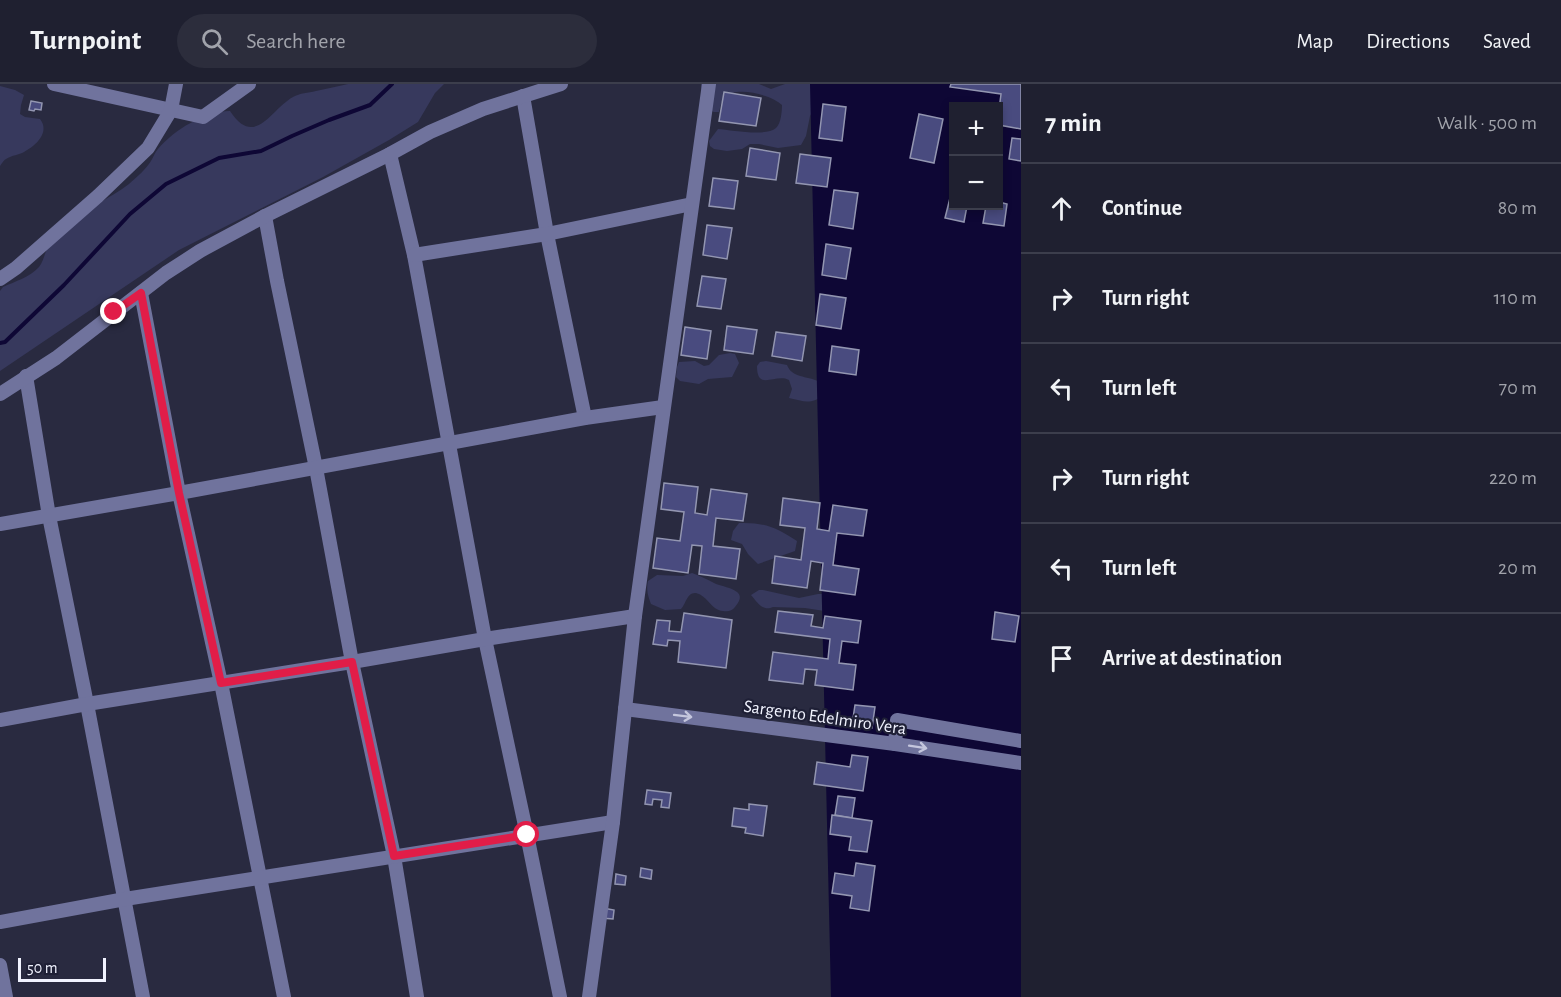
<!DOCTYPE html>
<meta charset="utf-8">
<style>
:root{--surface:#1f2030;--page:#2c2d3c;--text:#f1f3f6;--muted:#a1a3ab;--line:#3c3e4c}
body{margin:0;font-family:"Alegreya Sans",sans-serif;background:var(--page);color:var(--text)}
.controls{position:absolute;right:18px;top:18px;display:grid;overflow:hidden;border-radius:0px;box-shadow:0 3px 9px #0003}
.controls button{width:54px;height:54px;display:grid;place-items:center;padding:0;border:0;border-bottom:2px solid var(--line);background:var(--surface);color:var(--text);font:30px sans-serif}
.scale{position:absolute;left:18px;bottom:15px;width:88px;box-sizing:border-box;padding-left:6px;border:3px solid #f1f3ff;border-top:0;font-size:16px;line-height:21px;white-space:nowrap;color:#f1f3ff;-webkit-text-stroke:4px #1f2036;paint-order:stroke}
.stop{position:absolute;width:18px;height:18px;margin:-14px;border:4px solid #e11d48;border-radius:50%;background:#fff}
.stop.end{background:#e11d48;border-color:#fff;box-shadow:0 2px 6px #0008}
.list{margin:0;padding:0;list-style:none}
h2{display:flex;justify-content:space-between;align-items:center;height:78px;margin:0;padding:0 24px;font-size:26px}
h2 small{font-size:20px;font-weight:400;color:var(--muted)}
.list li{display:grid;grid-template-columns:39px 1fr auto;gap:18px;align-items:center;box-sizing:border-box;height:90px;padding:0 24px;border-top:2px solid var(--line)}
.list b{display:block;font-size:22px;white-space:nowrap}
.list em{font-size:20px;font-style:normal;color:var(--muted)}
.icon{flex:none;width:33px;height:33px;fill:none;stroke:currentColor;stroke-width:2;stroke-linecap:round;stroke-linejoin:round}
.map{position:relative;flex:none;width:1021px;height:913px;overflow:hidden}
header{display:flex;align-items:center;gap:36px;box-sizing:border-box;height:84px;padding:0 30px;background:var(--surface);border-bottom:2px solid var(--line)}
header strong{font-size:28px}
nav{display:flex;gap:33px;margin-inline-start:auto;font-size:21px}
.search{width:420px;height:54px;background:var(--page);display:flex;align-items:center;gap:15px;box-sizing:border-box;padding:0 21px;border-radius:33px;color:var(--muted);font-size:22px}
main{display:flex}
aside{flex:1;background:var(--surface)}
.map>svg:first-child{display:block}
.green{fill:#37395d}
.water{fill:#0e0735;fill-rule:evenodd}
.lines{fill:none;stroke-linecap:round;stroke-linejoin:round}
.stream{stroke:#0e0735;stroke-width:4}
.building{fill:#494b7f;stroke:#9396b1;stroke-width:1.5}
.minor{stroke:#70739d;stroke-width:14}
.oneway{stroke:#c4c6dd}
.route{stroke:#e11d48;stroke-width:8}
.labels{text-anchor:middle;stroke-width:4.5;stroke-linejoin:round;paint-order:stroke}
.street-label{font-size:18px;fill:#f1f3ff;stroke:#1f2036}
</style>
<header>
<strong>Turnpoint</strong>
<div class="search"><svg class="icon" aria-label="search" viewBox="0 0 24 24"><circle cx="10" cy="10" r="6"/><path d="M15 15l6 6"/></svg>Search here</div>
<nav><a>Map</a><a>Directions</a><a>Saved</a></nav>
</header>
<main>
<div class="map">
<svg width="1021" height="913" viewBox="0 0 1021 913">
<rect width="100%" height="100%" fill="#292a40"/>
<!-- green -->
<g class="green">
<path d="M348 0H444L435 9 418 38 389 56 323 93 179 166 0 287V207L3 203C14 198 30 193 39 183 45 176 44 165 52 159 65 146 83 130 98 120 108 113 119 108 129 100 137 93 146 85 151 77 154 72 155 68 158 65 175 45 204 28 230 27 255 65 271 25 293 13 300 9 308 9 316 7 327 5 338 2 348 0Z"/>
<path d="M701 0H759L771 5 785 0H812L815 23 810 32 806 52 801 61 778 64 759 60H750L742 65 727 67 714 65 710 62 709 57 718 45C731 46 766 53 776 44 781 40 782 27 782 21 772 11 735 1 724 14 721 18 720 24 719 28H714L701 23Z"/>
<path d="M0 2 15 6 24 11 21 21 20 30 25 33 40 35C50 48 37 61 24 68 19 71 12 71 6 75 4 76 2 79 0 82Z"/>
<polygon points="730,269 735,270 739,279 732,293 708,295 699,300 680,297 676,293 677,283 679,278 695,277 704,282 709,281 719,271"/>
<path d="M766 277 787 281C792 294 807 292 818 297L823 312C810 321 803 317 789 314L792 305 789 296C775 289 757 308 757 282L760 278Z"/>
<path d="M739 439C764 438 777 444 797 457L795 467 758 480 748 470 742 460 731 456 733 447Z"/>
<path d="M692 489C700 492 707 495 714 499 724 504 751 505 735 523 732 527 728 528 723 527 711 526 708 512 696 509 687 508 686 520 681 525L665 526 651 520C648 512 646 506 648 497L657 491 683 492Z"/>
<path d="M759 506H763L799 514 818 510H828L831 528 805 524 773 523C763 528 757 518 751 511Z"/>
</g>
<!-- water -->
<path class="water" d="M810 0H1021V913H831ZM954 22H999V122H954Z"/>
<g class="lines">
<!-- stream -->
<polyline class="stream" points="0,259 5,258 64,201 130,130 166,100 219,74 261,67 292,52 329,36 370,21 392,0"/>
</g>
<!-- building -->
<g class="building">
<polygon points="951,0 1021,0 1021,45 999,41 999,26 1001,10 950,3"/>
<polygon points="724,8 761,14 756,42 719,37"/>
<polygon points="31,17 42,19 41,26 35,25 34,27 29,26"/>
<polygon points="823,20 846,23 842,57 819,54"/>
<polygon points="919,30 943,35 934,79 910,74"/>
<polygon points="1012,54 1021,55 1021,77 1009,75"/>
<polygon points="750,64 780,69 776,96 746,92"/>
<polygon points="800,70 831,74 827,103 796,99"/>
<polygon points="713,94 738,97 734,125 709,122"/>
<polygon points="834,106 858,109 853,145 829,141"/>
<polygon points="951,110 954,110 954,122 967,122 964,138 945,134"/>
<polygon points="999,118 1007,120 1004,142 983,139 986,122 999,122"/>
<polygon points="707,141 732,144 727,175 703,171"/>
<polygon points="826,160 851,164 846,195 822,191"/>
<polygon points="702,192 726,195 721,225 697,222"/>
<polygon points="820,210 846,214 841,245 816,241"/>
<polygon points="727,242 757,246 753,270 724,266"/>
<polygon points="685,243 711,247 707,275 681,271"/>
<polygon points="776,248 806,252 802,277 772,272"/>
<polygon points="832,262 859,266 856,291 829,287"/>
<polygon points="664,399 698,403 695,429 707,431 711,405 747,410 743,437 716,434 713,462 740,465 736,495 699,490 702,462 692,461 688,489 653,484 657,454 680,457 684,428 661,425"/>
<polygon points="783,414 820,419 817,445 829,447 833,421 867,426 863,452 837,449 833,481 859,485 855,511 820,506 823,479 811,477 807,504 772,499 775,472 801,476 805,444 780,441"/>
<polygon points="778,527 813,531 811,542 823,544 825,532 861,537 858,559 842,557 839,579 856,581 853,606 815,601 817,586 805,585 803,600 769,596 773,568 828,575 830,555 775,548"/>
<polygon points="995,528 1019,532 1015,558 992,555"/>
<polygon points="684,529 732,536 726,584 678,578 680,557 668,556 667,562 653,560 657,536 670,537 669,547 681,548"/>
<polygon points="855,621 875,623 872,644 852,641"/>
<polygon points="852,671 868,673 863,707 814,700 817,678 850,683"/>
<polygon points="647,706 671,709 669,724 661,723 662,716 653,715 652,721 645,720"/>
<polygon points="838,712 855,714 852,734 835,731"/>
<polygon points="749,720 767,722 763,752 745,749 746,744 732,742 734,724 749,726"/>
<polygon points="832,731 872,737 867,768 849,766 851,753 830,750"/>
<polygon points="856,779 875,782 869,827 850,824 852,812 832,809 835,789 854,792"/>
<polygon points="641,784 652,786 651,795 640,793"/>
<polygon points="616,790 626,792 625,801 615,800"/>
<polygon points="603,824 614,826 613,835 601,834"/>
</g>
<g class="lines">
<!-- minor -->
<g class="minor">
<polyline points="54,0 203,33 249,0"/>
<polyline points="523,12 547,150 585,334"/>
<polyline points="390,70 414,171 485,555 527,751 560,913"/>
<polyline points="265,132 277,197 316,384 352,578 394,772 417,913"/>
<polyline points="414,171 547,150 692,120"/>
<polyline points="0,195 16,184 98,112 148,64 171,26 176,0"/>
<polyline points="141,209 179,409 221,599 284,913"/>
<polyline points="26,292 49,432 87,620 143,913"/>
<polyline points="0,310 56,274 166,189 200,167 265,132 390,70 430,48 483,25 561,0"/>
<polyline points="0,440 179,409 585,334 663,323"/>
<polyline points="625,625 895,660 1021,679"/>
<polyline points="0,636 87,620 352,578 485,555 635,532"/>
<polyline points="895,660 897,636 1021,657"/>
<polyline points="0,838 125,815 613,738"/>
<polyline points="0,881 6,913"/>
<polyline points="589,913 613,738 635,532 709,0"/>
</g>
</g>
<!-- one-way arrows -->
<defs><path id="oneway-shaft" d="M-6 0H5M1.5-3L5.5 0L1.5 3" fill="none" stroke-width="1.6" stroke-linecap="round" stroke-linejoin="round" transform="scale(1.5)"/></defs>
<g class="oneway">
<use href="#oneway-shaft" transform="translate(683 632) rotate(7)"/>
<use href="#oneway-shaft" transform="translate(918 663) rotate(9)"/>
</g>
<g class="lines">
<!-- route -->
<polyline class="route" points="114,228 141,209 179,409 221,599 352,578 394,772 527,751"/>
</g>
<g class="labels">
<!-- street labels -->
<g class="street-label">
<text transform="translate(825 633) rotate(8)" y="6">Sargento Edelmiro Vera</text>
</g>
</g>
</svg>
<div class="controls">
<button>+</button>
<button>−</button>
</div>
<div class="scale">50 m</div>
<div class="stop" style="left:527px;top:751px"></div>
<div class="stop end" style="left:114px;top:228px"></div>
</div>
<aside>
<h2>7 min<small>Walk · 500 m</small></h2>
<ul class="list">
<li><svg class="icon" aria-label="ahead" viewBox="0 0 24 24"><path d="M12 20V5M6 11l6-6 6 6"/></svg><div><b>Continue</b></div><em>80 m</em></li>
<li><svg class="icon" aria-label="right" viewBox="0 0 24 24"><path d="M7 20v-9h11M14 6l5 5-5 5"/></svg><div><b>Turn right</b></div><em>110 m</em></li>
<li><svg class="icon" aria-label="left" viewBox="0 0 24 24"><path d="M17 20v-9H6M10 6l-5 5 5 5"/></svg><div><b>Turn left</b></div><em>70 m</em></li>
<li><svg class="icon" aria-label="right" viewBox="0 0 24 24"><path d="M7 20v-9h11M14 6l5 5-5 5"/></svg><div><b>Turn right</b></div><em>220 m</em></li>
<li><svg class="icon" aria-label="left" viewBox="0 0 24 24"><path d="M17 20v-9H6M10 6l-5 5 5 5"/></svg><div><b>Turn left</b></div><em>20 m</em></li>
<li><svg class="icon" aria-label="arrive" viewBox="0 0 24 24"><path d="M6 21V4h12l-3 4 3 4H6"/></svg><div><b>Arrive at destination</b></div></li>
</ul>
</aside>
</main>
